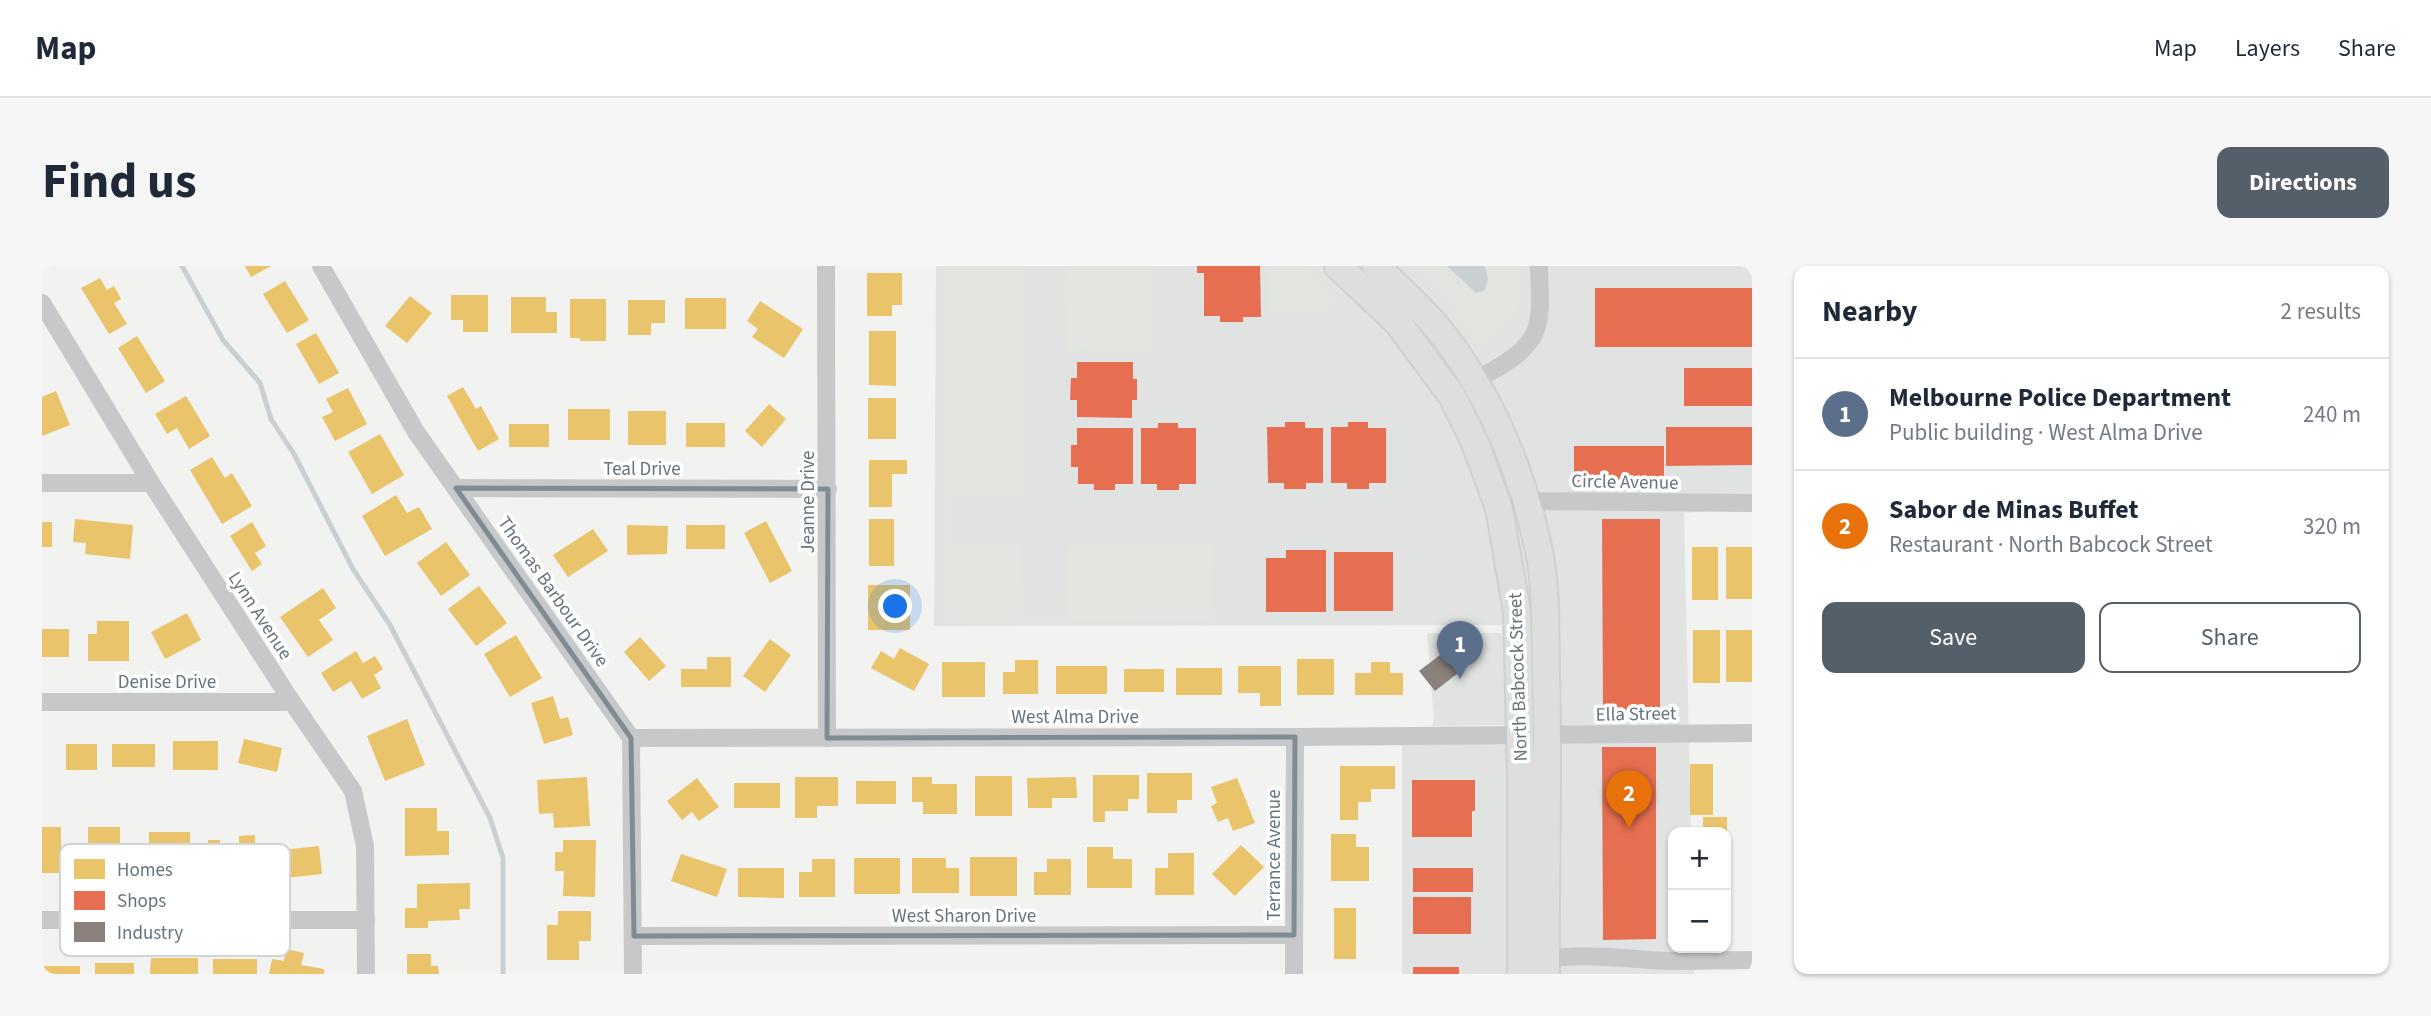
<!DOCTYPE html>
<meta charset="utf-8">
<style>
:root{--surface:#fff;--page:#f6f6f7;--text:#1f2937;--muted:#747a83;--line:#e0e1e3;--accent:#555f69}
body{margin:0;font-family:"Source Sans 3",sans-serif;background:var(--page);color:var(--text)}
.controls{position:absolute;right:21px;bottom:21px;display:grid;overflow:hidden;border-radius:14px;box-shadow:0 2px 5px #0004}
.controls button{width:63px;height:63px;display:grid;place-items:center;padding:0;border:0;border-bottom:2px solid var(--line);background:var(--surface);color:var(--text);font:35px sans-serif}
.you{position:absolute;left:854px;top:341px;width:24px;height:24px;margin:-18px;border:5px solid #fff;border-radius:50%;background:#1a73e8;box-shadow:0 0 0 10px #1a73e833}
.badge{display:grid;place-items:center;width:46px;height:46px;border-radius:50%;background:var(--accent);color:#fff;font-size:23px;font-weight:700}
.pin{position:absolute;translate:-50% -58px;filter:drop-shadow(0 2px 4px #0008)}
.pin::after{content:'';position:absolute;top:37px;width:24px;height:21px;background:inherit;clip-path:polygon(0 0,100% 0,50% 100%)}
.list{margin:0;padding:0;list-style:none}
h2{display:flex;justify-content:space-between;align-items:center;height:91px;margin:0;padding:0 28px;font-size:30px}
h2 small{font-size:23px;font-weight:400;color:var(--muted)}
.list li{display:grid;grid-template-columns:46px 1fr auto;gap:21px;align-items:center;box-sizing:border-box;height:112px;padding:0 28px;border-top:2px solid var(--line)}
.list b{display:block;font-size:26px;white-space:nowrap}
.list p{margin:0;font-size:23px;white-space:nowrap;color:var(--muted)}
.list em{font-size:23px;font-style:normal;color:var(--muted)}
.actions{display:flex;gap:14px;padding:21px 28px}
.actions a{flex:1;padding:16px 0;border:2px solid var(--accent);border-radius:14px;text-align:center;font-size:24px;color:var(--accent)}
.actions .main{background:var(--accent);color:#fff}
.map{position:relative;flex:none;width:1710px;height:708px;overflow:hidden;border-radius:14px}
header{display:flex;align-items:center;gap:42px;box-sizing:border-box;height:98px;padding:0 35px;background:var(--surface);border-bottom:2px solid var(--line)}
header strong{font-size:33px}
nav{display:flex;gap:38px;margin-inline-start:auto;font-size:24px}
.intro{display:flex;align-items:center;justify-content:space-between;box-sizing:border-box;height:168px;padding:0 42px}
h1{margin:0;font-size:49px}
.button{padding:18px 32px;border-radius:14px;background:var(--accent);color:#fff;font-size:24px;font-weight:700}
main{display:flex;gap:42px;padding:0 42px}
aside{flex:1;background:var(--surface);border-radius:14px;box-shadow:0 2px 5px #0004}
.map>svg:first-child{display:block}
.built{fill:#e1e2e2}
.green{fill:#e2e5df}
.water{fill:#c8d0d2}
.homes{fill:#e9c46a}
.shops{fill:#e76f51}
.industry{fill:#8a817c}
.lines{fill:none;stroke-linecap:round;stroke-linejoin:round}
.stream{stroke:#c8d0d2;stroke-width:5}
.secondary-casing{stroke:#cfd0d0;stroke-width:30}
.minor{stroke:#c7c8c9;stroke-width:18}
.secondary{stroke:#dddedd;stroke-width:26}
.marked{fill:none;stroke:#808c94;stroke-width:5;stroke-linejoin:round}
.labels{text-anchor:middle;stroke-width:7;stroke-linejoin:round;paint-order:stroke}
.street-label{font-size:19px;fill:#65747e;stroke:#fff}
.key{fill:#fff;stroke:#d1d5d8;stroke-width:2}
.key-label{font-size:19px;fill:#65747e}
</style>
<header>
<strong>Map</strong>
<nav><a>Map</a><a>Layers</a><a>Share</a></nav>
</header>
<div class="intro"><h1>Find us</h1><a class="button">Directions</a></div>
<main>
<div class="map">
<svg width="1710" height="708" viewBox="0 0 1710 708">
<rect width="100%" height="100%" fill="#f2f2f1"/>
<!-- built -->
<g class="built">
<polygon points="894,0 1710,0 1710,241 1642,247 1649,566 1631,566 1631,682 1652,682 1652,708 1360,708 1360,470 1478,469 1490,359 892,360"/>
<polygon points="1385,367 1468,367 1469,459 1390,460 1392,453"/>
</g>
<!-- green -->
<g class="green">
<polygon points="901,0 980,0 982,226 979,226 979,232 911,232 912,276 979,277 980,351 1025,351 1026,286 1028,276 1170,276 1169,344 1173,345 1173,355 908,356 903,354"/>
<polygon points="1025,0 1108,0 1108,85 1102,88 1050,88 1049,82 1034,82 1034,88 1026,88 1024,18 1012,17 1012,15 1025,15"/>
<polygon points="1227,0 1264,0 1293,33 1281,44 1232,44 1227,48"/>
<path d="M1367 0H1405L1434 27 1443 23 1446 13 1443 0H1476C1480 45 1474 55 1438 81L1399 26Z"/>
</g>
<!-- water -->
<polygon class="water" points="1405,0 1443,0 1446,13 1443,24 1434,27"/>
<!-- homes -->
<g class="homes">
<polygon points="203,0 229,0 209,11"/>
<polygon points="825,7 860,7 860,39 850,39 850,50 825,50"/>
<polygon points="58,12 65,24 72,20 79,33 72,37 85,58 67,68 39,22"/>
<polygon points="243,15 267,54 245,67 221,28"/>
<polygon points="409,29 446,29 446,66 421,66 421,54 409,54"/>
<polygon points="368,30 390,47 365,77 343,60"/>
<polygon points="469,31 504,31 504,46 515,46 515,67 469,67"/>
<rect x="643" y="32" width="41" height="31"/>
<polygon points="528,33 564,33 564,75 538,75 538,72 528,72"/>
<polygon points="586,34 623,34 623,57 609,57 609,69 586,69"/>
<polygon points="718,35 761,63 742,92 710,71 716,63 705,55"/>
<polygon points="827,65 854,65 854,120 827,119"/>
<polygon points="274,67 297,107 277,118 254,78"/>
<polygon points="95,70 123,115 104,127 76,82"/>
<polygon points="421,121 434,143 439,140 457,173 436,185 405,130"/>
<polygon points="306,122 325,158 293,175 280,151 291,146 284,133"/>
<polygon points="14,125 28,159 0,170 0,131"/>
<polygon points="144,130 168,170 147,183 135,162 125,168 113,148"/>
<rect x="826" y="132" width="28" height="41"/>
<polygon points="727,138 744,153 720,181 703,165"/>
<rect x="526" y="143" width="42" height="31"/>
<rect x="586" y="145" width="38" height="34"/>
<rect x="644" y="157" width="39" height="24"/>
<rect x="467" y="158" width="40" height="23"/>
<polygon points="338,168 362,209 330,228 306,186"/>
<polygon points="170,191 183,212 190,207 210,240 180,258 148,204"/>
<polygon points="827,194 865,194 865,208 850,208 850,241 827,241"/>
<polygon points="354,229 365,247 377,241 390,263 343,290 320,250"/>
<polygon points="33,253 91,259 88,293 43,288 44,277 31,276"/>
<rect x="827" y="253" width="25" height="47"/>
<polygon points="724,255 750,305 728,317 702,267"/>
<rect x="0" y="256" width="10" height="25"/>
<polygon points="210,256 224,280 213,287 220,298 210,305 188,270"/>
<polygon points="585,259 626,260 625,288 585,289"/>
<rect x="644" y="259" width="39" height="24"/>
<polygon points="551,263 566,285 526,311 511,289"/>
<polygon points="404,276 428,309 399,330 375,297"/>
<rect x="1650" y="281" width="26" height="53"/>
<rect x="1684" y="281" width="26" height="52"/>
<rect x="826" y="319" width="42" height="45"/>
<polygon points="437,320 465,357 434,380 406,343"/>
<polygon points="281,322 294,342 277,354 291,374 266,391 238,351"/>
<polygon points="145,347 159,374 123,393 109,366"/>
<polygon points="55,355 87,355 87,395 46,395 46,368 55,368"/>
<rect x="0" y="363" width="27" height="28"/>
<rect x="1651" y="364" width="27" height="53"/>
<rect x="1684" y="364" width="26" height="52"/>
<polygon points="474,369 500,412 468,431 442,388"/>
<polygon points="598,371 624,400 607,415 582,386"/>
<polygon points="728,373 749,389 723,426 701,410"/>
<polygon points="858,382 887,398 872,425 829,402 839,385 852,393"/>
<polygon points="314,385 321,397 333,390 341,403 332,409 339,422 320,433 309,415 291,426 279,407"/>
<polygon points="665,391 689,391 689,421 639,421 639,403 665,403"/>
<rect x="1255" y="393" width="37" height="36"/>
<polygon points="973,394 996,394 996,428 961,428 961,406 973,406"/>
<rect x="900" y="396" width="43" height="35"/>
<polygon points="1329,396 1348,396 1348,407 1361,407 1361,429 1313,429 1313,407 1329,407"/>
<rect x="1014" y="400" width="51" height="28"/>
<polygon points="1196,400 1239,400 1239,440 1218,440 1218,427 1196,427"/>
<rect x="1134" y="402" width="46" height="27"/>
<rect x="1082" y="403" width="40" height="23"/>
<polygon points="511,430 518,453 526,451 531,469 502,478 489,437"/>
<polygon points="365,453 383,499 343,515 325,470"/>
<polygon points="202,473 240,482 235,506 196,497"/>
<rect x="131" y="475" width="45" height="29"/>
<rect x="24" y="478" width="31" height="26"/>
<rect x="70" y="478" width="43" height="23"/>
<rect x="1648" y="498" width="23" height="51"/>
<polygon points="1298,500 1353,500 1353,523 1329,523 1329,536 1316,536 1316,554 1298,554"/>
<polygon points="1105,507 1150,507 1150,534 1135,534 1135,547 1105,547"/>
<polygon points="1051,509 1097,509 1097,533 1086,533 1086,545 1063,545 1063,556 1051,556"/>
<rect x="933" y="510" width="37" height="40"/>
<polygon points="545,511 548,560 512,562 511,547 497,548 495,514"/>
<polygon points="753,511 796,511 796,540 775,540 775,552 753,552"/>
<polygon points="870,511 890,511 890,518 915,518 915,548 881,548 881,536 870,536"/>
<polygon points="1034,511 1035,532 1010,532 1010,542 986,542 985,512"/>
<polygon points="655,512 677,541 657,555 650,546 640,554 625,535"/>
<polygon points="1195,512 1213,557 1191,565 1186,552 1176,556 1169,540 1175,537 1169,521"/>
<rect x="814" y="515" width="40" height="23"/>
<rect x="692" y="517" width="46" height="25"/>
<polygon points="363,542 395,542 395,565 407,565 407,589 363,590"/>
<rect x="1661" y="551" width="24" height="15"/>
<rect x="0" y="561" width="19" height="46"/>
<polygon points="46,561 78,561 78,584 93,584 93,608 46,608"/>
<rect x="107" y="566" width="41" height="46"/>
<polygon points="1289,568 1314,568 1314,581 1327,581 1327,615 1289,615"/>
<polygon points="213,569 213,607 166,607 166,574 178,574 178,583 197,583 197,570"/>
<polygon points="521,574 554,574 553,631 521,630 522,605 513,605 513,586 521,586"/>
<polygon points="1199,579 1222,601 1193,630 1170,608"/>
<polygon points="277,580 280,608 234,613 231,585"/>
<polygon points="1045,581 1071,581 1071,593 1090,593 1090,622 1045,622"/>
<polygon points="1126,587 1152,587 1152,629 1113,629 1113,602 1126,602"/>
<polygon points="639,588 685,603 675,631 629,615"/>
<rect x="928" y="591" width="47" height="39"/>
<rect x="812" y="592" width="46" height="36"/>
<polygon points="870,592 904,592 904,602 917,602 917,627 870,627"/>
<polygon points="770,593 793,593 793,631 757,631 757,606 770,606"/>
<polygon points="1005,593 1029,593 1029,629 992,629 992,606 1005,606"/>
<polygon points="696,602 742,602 742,632 696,631"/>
<polygon points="428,617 428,643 417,643 418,654 386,655 386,662 363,662 363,642 375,642 375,618"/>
<rect x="1292" y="642" width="22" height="51"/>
<polygon points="516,645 549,645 549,675 537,675 537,694 505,694 505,659 516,659"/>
<polygon points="244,683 262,687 259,699 282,703 282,708 227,708 230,693 242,695"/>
<polygon points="365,688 389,688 389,700 396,700 397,708 365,708"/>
<polygon points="109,692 156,692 156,708 108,708"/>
<rect x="171" y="693" width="44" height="15"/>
<rect x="53" y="697" width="39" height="11"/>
<rect x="0" y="700" width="38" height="8"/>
</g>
<!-- shops -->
<g class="shops">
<polygon points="1155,0 1218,0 1219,51 1201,51 1201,56 1178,56 1178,50 1162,50 1162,7 1155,7"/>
<rect x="1553" y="22" width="157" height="59"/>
<polygon points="1035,96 1091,96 1091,113 1095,113 1095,134 1090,134 1090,152 1035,151 1035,134 1028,134 1029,112 1035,112"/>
<rect x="1642" y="102" width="68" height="38"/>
<polygon points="1243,156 1263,156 1263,162 1281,162 1281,217 1264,217 1264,223 1242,223 1242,217 1226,217 1225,161 1243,161"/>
<polygon points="1306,156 1326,156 1326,162 1344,162 1344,217 1327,217 1327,223 1305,223 1305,217 1289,217 1289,161 1306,161"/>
<polygon points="1116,157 1136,157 1136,162 1154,162 1154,218 1137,218 1137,224 1115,224 1115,218 1099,218 1099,162 1116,162"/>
<polygon points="1624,161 1710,161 1710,199 1624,200"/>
<polygon points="1035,162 1091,162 1091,218 1073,218 1073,224 1052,224 1052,218 1036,218 1036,201 1029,201 1029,179 1035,179"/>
<rect x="1532" y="180" width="90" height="39"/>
<polygon points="1560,253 1618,253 1618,445 1561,445"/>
<polygon points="1244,284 1284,284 1284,346 1224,346 1224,292 1244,292"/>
<rect x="1292" y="286" width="59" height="59"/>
<polygon points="1560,481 1614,481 1614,673 1561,674"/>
<polygon points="1370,514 1433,514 1433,545 1430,545 1430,571 1370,571"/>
<rect x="1371" y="602" width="60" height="24"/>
<rect x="1371" y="631" width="58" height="37"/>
<rect x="1371" y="701" width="46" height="7"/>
</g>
<!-- industry -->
<polygon class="industry" points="1415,376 1430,396 1393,425 1377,405"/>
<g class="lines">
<!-- stream -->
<polyline class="stream" points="140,0 181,74 218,117 229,153 252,188 311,303 348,359 448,552 461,592 461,708"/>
<!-- secondary casing -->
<g class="secondary-casing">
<g id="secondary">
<polyline points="1296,0 1356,57 1410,130 1433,177 1457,242 1475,346 1479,510 1479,708"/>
<path d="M1334 0C1353 19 1376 39 1394 60 1447 124 1482 208 1498 290 1505 329 1503 371 1504 411 1507 510 1503 609 1504 708"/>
</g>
</g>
<!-- minor -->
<g class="minor">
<polyline points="279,0 374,166 589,472 591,708"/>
<polyline points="784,0 785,472"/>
<polyline points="0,37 109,217 250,436 311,525 323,580 324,708"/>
<path d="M1432 116C1451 104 1478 91 1490 72 1502 53 1497 22 1497 0"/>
<polyline points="0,217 109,217"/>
<polyline points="414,222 786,223"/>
<polyline points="1476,237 1484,235 1710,237"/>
<polyline points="0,436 250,436"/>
<polyline points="589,472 1253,471 1710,467"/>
<polyline points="0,654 324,654"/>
<polyline points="592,670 1252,669"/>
<path d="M1496 698C1519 683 1594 694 1624 695 1652 695 1681 694 1710 694"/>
<polyline points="1252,708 1253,471"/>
</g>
<!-- secondary -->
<use href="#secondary" class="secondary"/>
</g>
<!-- marked area -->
<path class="marked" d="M414 222 786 223 785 472 1253 471 1252 669 592 670 589 472Z"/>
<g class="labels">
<!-- street labels -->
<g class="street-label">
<text x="600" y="209">Teal Drive</text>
<text transform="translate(1583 215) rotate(1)" y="7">Circle Avenue</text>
<text transform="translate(765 236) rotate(-90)" y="7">Jeanne Drive</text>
<text transform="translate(512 325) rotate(55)" y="7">Thomas Barbour Drive</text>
<text transform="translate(219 349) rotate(57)" y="7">Lynn Avenue</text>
<text transform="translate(1475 411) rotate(-92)" y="7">North Babcock Street</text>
<text x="125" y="422">Denise Drive</text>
<text transform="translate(1594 447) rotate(-1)" y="7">Ella Street</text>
<text x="1033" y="457">West Alma Drive</text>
<text transform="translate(1231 589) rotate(-90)" y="7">Terrance Avenue</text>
<text x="922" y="656">West Sharon Drive</text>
</g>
</g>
<!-- legend -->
<rect x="18" y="578" width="230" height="112" rx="10" class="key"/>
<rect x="32" y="593" width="31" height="20" fill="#e9c46a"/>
<rect x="32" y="625" width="31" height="19" fill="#e76f51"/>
<rect x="32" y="656" width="31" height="20" fill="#8a817c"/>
<g class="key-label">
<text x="75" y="610">Homes</text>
<text x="75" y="641">Shops</text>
<text x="75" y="673">Industry</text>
</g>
</svg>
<div class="controls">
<button>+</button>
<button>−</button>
</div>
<div class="you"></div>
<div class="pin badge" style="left:1418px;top:413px;background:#5c6f8a">1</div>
<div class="pin badge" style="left:1587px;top:562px;background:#e8710a">2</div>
</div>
<aside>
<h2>Nearby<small>2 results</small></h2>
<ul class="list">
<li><span class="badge" style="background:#5c6f8a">1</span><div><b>Melbourne Police Department</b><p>Public building · West Alma Drive</p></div><em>240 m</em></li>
<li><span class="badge" style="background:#e8710a">2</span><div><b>Sabor de Minas Buffet</b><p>Restaurant · North Babcock Street</p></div><em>320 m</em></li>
</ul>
<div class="actions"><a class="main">Save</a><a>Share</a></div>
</aside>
</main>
